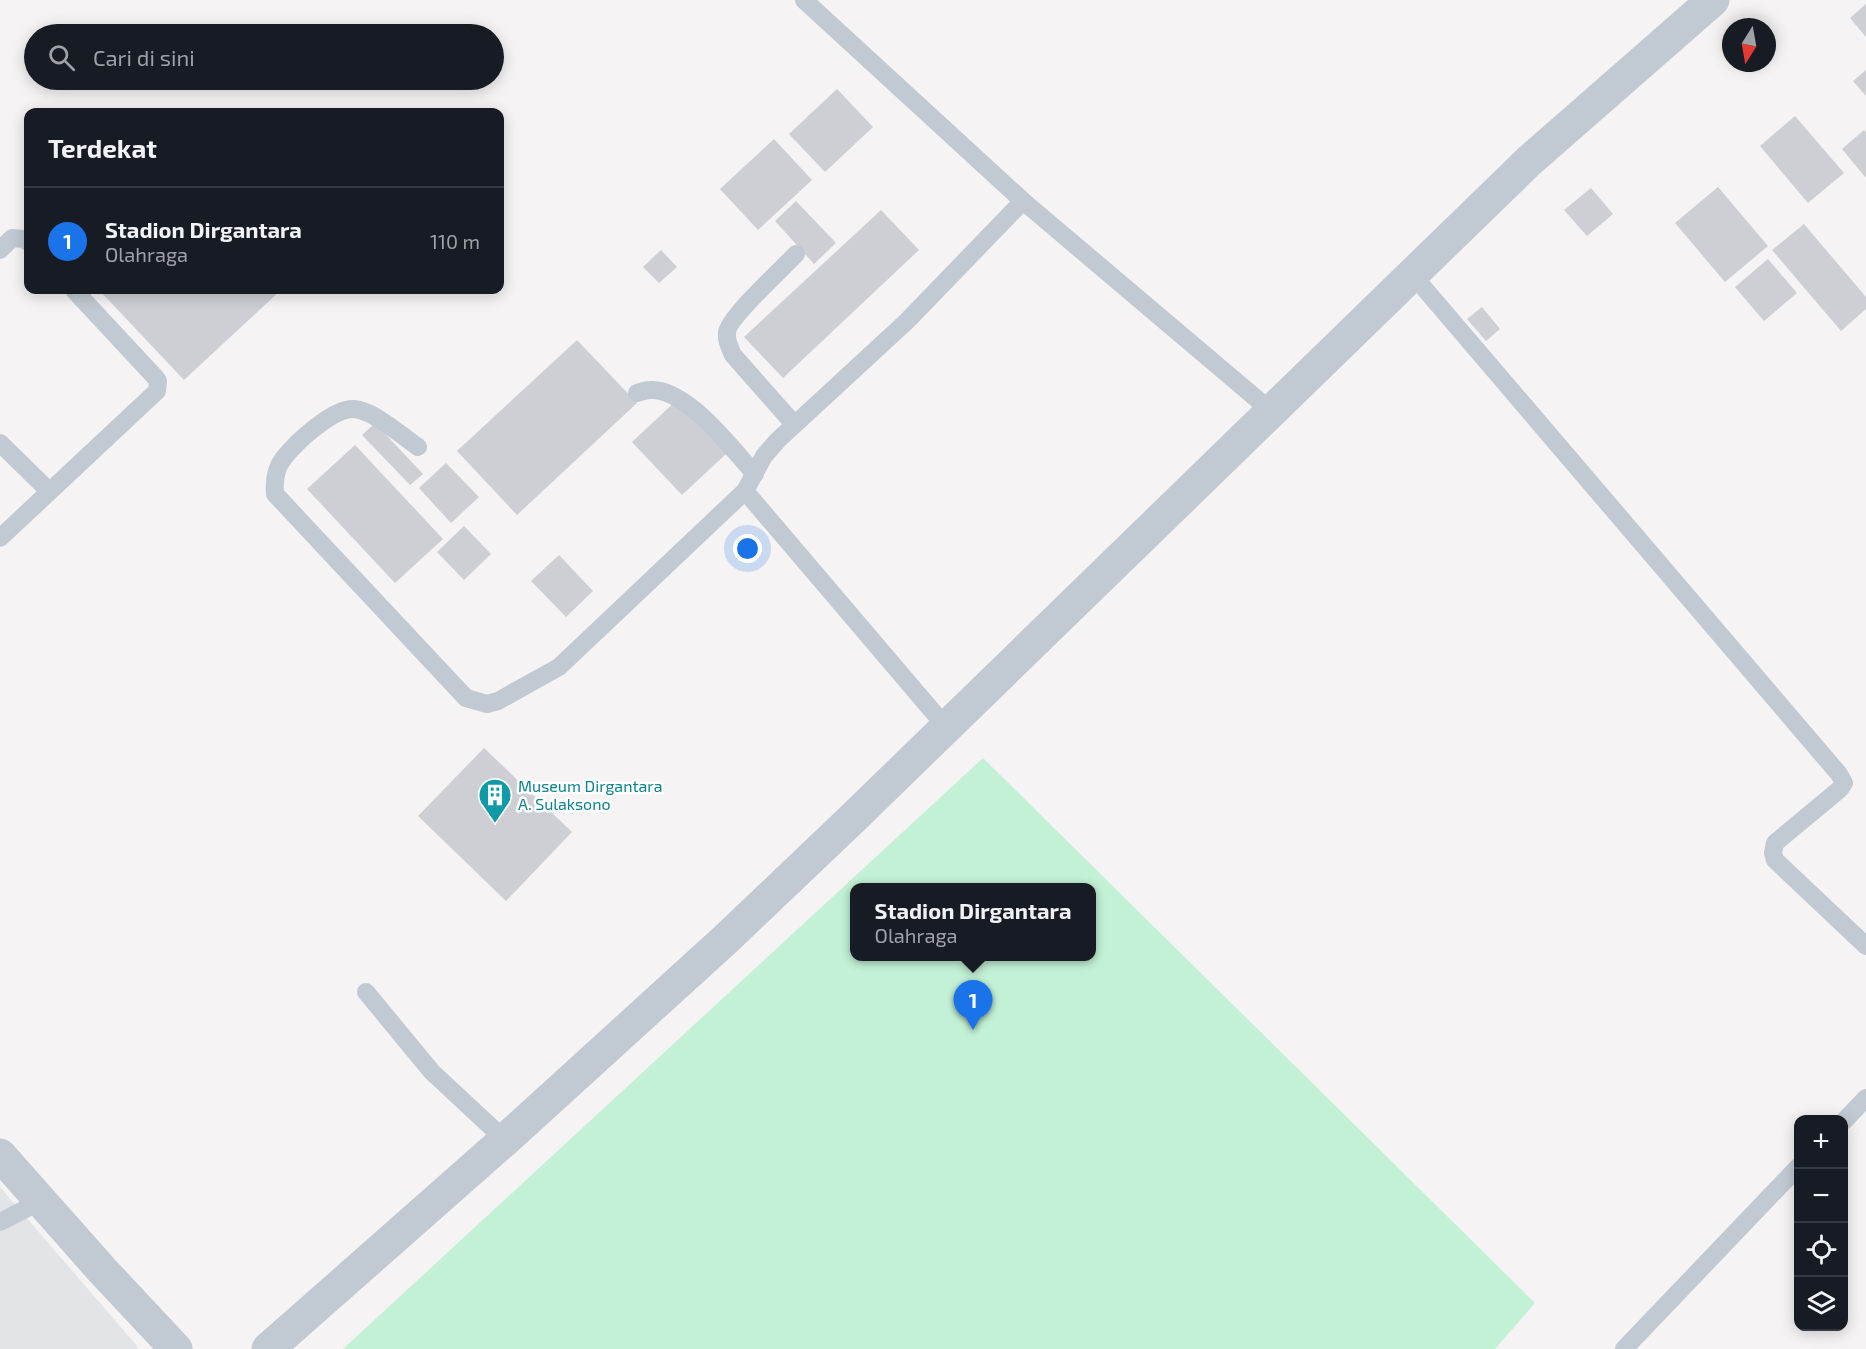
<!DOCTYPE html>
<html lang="id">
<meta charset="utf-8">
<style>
:root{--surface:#171b24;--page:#242831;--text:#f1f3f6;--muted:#9ea1a6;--line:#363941;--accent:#1a73e8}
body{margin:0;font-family:"Exo 2",sans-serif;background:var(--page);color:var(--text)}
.controls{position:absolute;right:18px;bottom:18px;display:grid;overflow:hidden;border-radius:12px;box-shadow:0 3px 15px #0003}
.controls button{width:54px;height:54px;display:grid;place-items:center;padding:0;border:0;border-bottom:2px solid var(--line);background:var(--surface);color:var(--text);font:30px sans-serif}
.compass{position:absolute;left:1722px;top:18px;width:54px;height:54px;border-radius:50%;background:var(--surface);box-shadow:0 3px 15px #0003;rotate:191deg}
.you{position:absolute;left:748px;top:549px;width:21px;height:21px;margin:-15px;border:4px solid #fff;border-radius:50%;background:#1a73e8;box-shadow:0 0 0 9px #1a73e833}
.badge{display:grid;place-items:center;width:39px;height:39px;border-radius:50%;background:var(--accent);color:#fff;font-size:20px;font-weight:700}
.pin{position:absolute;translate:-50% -50px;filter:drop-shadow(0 2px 3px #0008)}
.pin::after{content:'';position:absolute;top:32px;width:21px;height:18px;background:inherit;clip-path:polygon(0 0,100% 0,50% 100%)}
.popup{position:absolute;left:850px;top:883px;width:246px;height:78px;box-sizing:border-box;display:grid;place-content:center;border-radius:12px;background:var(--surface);filter:drop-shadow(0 2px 4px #0005);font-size:20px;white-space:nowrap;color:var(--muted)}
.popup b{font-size:22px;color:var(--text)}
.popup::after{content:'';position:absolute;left:50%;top:100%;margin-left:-12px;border:12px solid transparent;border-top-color:var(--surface)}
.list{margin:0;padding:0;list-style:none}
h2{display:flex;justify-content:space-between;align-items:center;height:78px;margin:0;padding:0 24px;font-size:26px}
h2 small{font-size:20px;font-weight:400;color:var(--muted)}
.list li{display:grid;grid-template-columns:39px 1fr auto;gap:18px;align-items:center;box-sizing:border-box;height:108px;padding:0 24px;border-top:2px solid var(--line)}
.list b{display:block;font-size:22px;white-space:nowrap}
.list p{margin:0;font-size:20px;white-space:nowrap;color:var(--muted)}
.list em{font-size:20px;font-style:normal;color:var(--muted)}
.icon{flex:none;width:33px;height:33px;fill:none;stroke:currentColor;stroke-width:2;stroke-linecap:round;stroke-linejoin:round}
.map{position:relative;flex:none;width:1866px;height:1349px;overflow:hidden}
.search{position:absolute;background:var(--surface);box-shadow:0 3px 15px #0003;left:24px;top:24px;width:480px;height:66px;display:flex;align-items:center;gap:15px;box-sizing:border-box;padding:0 21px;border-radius:33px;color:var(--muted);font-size:22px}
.panel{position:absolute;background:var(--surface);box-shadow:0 3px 15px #0003;left:24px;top:108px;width:480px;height:186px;border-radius:12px}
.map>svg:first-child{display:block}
.airport{fill:#e2e4e7}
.green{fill:#c3f1d5;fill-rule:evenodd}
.building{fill:#cdcfd5}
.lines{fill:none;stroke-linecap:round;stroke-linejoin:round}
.service{stroke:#c1cad2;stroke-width:18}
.minor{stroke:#c1cad2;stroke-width:33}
.labels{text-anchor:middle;stroke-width:5;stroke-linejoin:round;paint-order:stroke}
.culture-label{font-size:16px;fill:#0d838f;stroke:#fff;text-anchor:start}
</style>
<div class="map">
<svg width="1866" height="1349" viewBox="0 0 1866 1349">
<rect width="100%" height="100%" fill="#f5f3f3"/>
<!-- airport -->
<polygon class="airport" points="0,1187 137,1346 138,1349 0,1349"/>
<!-- green -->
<path class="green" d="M983 758 1535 1303 1495 1349H343ZM854 888H1092V956H854Z"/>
<!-- building -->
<g class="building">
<polygon points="1866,4 1866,37 1850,18"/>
<polygon points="1866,70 1866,96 1853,81"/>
<polygon points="837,89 873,127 825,172 789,134"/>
<polygon points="1795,116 1844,173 1808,203 1760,146"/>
<polygon points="1864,130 1866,132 1866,178 1842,149"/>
<polygon points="774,139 812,180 758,230 720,189"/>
<polygon points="1718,187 1768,246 1725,282 1675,223"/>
<polygon points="1591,188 1613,214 1587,236 1564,210"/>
<polygon points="796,201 836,243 814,264 775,221"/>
<polygon points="881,210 919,250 783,378 744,337"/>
<polygon points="1804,224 1866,297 1866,309 1841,331 1772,250"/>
<polygon points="661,250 677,267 659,283 643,267"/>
<polygon points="1768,259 1797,293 1764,321 1735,287"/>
<polygon points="99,290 281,290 184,380"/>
<polygon points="1482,307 1500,329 1486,341 1467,319"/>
<polygon points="577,340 637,403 517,515 457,451"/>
<polygon points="677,400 727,453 682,495 632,442"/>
<polygon points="375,423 423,474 410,485 362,435"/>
<polygon points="355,445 443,539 395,583 307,489"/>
<polygon points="446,463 479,497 451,523 419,488"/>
<polygon points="464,526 491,554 464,580 437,552"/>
<polygon points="559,555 593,591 566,617 531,581"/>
<polygon points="484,748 572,832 506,901 418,816"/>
</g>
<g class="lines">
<!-- service -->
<g class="service">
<polyline points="804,0 1023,201 1271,411"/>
<polyline points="0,250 12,238 24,239 28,242"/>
<polyline points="1412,274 1839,774 1844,783 1840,789 1775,843 1773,853 1775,860 1866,946"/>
<path d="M637 393C641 392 646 390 650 390 687 388 732 449 755 474"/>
<path d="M794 424 733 355C730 348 726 341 727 332 729 317 783 268 796 254"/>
<polyline points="0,443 49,491"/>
<path d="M418 447C402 436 373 410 354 409 333 408 296 442 283 459 276 468 274 482 275 494L466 698 487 704 498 701 559 667 745 491 764 456 778 440 907 321 1023 201"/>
<polyline points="745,491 946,727"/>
<polyline points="0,538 157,391 158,381 155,377 74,290"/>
<polyline points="366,992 432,1072 505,1140"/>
<polyline points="1844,1121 1866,1098"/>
<polyline points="0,1222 41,1201"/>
<polyline points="1624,1349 1798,1167"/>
</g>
<!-- minor -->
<g class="minor">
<polyline points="0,1155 102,1270 176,1349"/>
<polyline points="268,1349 505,1140 726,939 852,819 1529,161 1713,0"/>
</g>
</g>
<!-- icons -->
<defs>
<g id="building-pin" transform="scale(1.725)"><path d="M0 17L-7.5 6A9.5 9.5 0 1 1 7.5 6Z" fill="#0f9aa8" stroke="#fff"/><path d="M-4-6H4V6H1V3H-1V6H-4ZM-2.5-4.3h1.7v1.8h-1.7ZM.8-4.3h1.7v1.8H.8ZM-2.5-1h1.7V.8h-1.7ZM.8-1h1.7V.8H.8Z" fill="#fff"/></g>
</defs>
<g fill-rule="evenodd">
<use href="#building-pin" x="495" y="795"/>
</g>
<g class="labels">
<!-- culture labels -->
<g class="culture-label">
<text x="518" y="792">Museum Dirgantara<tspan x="518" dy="18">A. Sulaksono</tspan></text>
</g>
</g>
</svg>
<div class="controls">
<button>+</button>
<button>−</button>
<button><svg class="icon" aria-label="locate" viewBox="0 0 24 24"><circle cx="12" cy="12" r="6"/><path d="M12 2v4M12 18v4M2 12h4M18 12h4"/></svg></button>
<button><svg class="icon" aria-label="layers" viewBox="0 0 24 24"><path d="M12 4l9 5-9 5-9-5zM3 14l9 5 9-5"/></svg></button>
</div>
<svg class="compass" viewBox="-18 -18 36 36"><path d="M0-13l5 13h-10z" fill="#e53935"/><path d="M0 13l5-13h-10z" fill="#9ea1a6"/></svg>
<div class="you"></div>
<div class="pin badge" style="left:973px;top:1030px">1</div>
<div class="popup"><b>Stadion Dirgantara</b>Olahraga</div>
<div class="search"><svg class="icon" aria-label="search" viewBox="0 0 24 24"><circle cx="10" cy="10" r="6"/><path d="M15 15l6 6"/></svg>Cari di sini</div>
<section class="panel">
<h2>Terdekat<small></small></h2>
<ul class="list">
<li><span class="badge">1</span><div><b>Stadion Dirgantara</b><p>Olahraga</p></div><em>110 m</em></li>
</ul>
</section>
</div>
